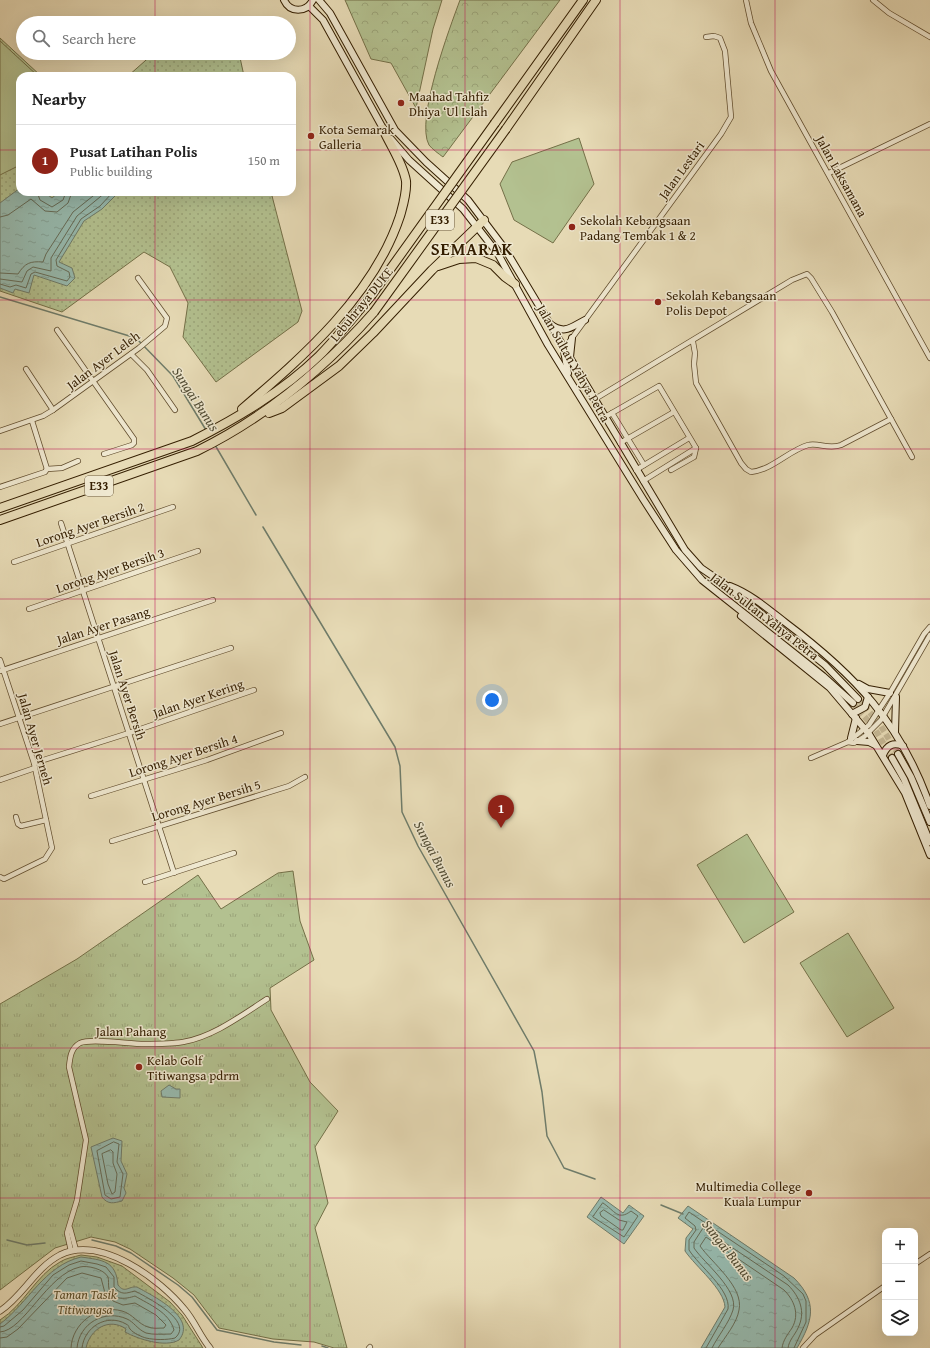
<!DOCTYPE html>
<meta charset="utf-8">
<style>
:root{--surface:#fff;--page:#f2f2f2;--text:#222;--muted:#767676;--line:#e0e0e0;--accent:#8f2418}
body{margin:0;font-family:"Gentium Book Plus",serif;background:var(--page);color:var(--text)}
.controls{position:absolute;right:12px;bottom:12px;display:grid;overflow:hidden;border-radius:8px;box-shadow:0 4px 16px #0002}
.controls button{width:36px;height:36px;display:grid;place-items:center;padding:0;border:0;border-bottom:1px solid var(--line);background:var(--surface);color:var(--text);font:20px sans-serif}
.you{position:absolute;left:492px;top:700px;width:14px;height:14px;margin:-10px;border:3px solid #fff;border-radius:50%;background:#1a73e8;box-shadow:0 0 0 6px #1a73e833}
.badge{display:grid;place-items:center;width:26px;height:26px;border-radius:50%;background:var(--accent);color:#fff;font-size:13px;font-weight:700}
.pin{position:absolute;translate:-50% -33px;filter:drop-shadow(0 1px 2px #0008)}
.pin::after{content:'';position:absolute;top:21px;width:14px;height:12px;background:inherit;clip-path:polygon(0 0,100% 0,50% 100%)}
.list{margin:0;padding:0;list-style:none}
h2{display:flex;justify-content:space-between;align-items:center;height:52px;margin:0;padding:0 16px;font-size:17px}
h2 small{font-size:13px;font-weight:400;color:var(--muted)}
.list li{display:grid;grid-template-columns:26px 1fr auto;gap:12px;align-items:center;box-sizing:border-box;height:72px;padding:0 16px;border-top:1px solid var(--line)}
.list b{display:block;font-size:15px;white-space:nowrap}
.list p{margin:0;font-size:13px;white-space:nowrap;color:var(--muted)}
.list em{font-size:13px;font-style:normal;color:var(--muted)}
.icon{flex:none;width:22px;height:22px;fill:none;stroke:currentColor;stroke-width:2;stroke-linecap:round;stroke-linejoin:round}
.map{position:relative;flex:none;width:930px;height:1348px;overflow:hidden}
.search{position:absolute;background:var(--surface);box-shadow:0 4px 16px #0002;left:16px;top:16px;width:280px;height:44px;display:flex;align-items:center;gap:10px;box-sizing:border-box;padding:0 14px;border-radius:22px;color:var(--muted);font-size:15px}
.panel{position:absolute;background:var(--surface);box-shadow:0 4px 16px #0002;left:16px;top:72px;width:280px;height:124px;border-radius:12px}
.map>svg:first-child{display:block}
.grass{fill:url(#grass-tufts);stroke:#747048}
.forest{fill:url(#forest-crowns);stroke:#747048}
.park{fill:url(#park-dots);stroke:#747048}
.pitch{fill:#b3c190;stroke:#747048}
.water{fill:url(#water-ripples);stroke:#6f7c6a}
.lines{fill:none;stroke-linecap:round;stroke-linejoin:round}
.shore{stroke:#666c58;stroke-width:1}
.stream{stroke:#6f7c6a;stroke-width:1.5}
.secondary-tunnel{stroke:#c3b592;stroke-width:6;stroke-dasharray:6 3;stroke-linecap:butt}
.minor-casing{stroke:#614d2e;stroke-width:6}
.tertiary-casing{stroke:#614d2e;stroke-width:7}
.secondary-casing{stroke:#341e00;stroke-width:8}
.motorway-casing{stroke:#341e00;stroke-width:10}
.minor{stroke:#efe8d0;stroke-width:4.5}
.tertiary{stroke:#efe8d0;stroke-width:5.5}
.secondary{stroke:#efe8d0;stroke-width:6}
.motorway{stroke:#e7dbb6;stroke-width:8}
.motorway-bridge-casing{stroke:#341e00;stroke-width:10;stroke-linecap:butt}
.motorway-bridge{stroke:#e7dbb6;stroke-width:8}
.grid{fill:none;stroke:#c2185b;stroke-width:1;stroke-opacity:0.55}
.poi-dot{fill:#8f2418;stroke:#efe8d0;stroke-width:1.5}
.labels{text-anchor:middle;stroke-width:3;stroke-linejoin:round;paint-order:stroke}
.shield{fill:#efe8d0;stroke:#6c5b3e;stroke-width:1}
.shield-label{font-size:12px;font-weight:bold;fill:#341e00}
.poi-label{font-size:13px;fill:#341e00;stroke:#efe8d0;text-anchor:start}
.street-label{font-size:13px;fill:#341e00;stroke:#efe8d0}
.park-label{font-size:13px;font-style:italic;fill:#5a4f2b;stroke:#efe8d0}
.water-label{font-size:14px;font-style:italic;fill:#524d35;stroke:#efe8d0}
.district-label{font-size:17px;font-weight:bold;letter-spacing:1px;fill:#341e00;stroke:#efe8d0}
</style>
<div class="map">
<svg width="930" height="1348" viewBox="0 0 930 1348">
<defs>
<pattern id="grass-tufts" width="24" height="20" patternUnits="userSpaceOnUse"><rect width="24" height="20" fill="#b3c190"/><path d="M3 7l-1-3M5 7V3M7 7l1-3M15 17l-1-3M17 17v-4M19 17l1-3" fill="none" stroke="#9ba57a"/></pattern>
<pattern id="forest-crowns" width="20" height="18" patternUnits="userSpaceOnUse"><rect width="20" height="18" fill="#b3c190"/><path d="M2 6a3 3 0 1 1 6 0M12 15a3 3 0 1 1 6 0" fill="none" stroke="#9ba57a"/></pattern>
<pattern id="park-dots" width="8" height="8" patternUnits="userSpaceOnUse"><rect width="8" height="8" fill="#b3c190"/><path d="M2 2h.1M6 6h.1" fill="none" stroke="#9ba57a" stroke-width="1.8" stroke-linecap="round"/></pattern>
<pattern id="water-ripples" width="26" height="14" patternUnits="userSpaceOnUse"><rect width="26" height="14" fill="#97bbb0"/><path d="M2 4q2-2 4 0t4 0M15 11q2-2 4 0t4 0" fill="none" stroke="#83a096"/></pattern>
</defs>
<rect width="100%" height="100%" fill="#e7dbb6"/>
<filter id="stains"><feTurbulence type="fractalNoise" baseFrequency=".005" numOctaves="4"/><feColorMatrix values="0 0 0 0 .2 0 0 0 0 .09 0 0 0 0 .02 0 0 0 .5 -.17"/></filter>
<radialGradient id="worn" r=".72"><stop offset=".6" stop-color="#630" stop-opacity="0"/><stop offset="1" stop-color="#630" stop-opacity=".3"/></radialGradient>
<!-- grass -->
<polygon class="grass" points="293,871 300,921 314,960 270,988 271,1010 310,1082 338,1111 315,1147 328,1203 315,1228 347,1348 334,1348 314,1342 273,1339 219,1328 194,1295 173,1278 130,1249 115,1242 91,1237 55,1248 0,1290 0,1004 77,959 198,875 221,909 278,873"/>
<!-- forest -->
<g class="forest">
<polygon points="345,0 442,0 433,29 416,108 391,63 371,59"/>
<path d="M460 0H560L443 157C439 154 432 149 429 145 415 120 450 27 460 0Z"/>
</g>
<!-- park -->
<g class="park">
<polygon points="0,38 41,76 20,76 20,192 271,192 302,311 298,322 216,382 183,337 188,303 170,267 144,252 62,312 0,291"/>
<polygon points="154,53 239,53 244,76 128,76"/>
<path d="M81 1255 97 1257 122 1266 170 1302 182 1315 203 1348H0V1320C24 1305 36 1275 60 1262 66 1258 74 1257 81 1255Z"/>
</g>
<!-- pitch -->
<g class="pitch">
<polygon points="0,41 38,76 20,76 20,165 0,175"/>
<polygon points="579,138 594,184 553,243 514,220 500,184 512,162"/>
<polygon points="747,834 794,912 744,943 697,865"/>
<polygon points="848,933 894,1008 847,1037 800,963"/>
</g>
<!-- water -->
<g class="water">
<polygon points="20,188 20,192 44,192 52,198 59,192 119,192 102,209 84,221 59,262 72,268 75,278 67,286 34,275 29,293 15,289 13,293 0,288 0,203"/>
<polygon points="169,1085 176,1089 180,1089 180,1098 162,1097 161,1091"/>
<path d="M113 1138 122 1141 121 1161 127 1174 124 1188 126 1193 122 1201C114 1203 108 1205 102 1197L91 1147Z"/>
<polygon points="601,1197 623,1213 629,1205 644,1216 624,1244 587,1217"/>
<path d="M688 1206 794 1278C818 1302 813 1321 797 1348H701L725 1307C724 1289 696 1267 685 1251L686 1238 693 1229 678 1218Z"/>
<path d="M81 1257C103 1260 116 1261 118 1285 125 1294 128 1286 137 1287 151 1295 198 1317 179 1340 165 1348 138 1339 125 1332L126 1329C109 1317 90 1329 86 1348H0V1324C29 1302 44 1266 81 1257Z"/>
</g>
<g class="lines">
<!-- shore -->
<g class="shore">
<polyline points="37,192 40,200 52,207 63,200 66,192"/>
<polyline points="0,217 8,215 31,199 45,211 57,212 68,203 72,192"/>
<path d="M0 273 18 274C25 263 30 261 43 262L46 254 73 212 98 192"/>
<polyline points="0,279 22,282 27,271 33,267 51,271 51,258 77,216 106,192"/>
<polyline points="0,284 10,287 16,285 26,288 31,274 35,272 67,281 70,277 69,272 57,266 56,260 81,219 100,206 113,192"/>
<polygon points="114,1142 119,1144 117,1162 123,1174 120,1197 111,1199 105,1195 97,1151"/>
<polygon points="111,1150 113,1152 113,1163 117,1174 115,1192 112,1194 108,1184 102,1154"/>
<path d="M603 1203C615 1211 618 1221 631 1211L638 1216 624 1237 593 1217Z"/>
<polygon points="604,1210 619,1220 627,1222 623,1230 621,1230 601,1216 600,1213"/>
<path d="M0 1327 4 1326 23 1310 53 1275 69 1265 81 1261 97 1264 106 1267 114 1277V1287C122 1296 126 1293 135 1291 146 1297 195 1321 175 1338 167 1340 155 1340 146 1338 142 1337 133 1333 130 1329 127 1325 131 1327 126 1324 107 1313 84 1327 82 1348"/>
<path d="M0 1332C24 1331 47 1274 80 1267 87 1265 104 1269 108 1277 109 1280 108 1285 109 1289 114 1301 126 1299 135 1296 150 1305 169 1312 174 1330L171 1334C164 1334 153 1335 146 1333 137 1329 134 1322 127 1319 105 1309 79 1323 77 1348"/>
<path d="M0 1338 7 1337 18 1329 67 1278 82 1273 101 1278 105 1293 113 1301 123 1305 135 1303 156 1315 166 1325 164 1328C159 1328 153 1329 148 1327 138 1324 133 1314 122 1311 98 1304 72 1323 71 1348"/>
<path d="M706 1348 728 1309C731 1290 699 1266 689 1250V1240L696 1230 695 1226 685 1218 689 1212 784 1276 803 1294 806 1301V1322L794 1348"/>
<path d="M712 1348C718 1336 729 1323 733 1310 739 1290 704 1263 694 1248V1242L703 1228 788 1285C800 1297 806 1312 798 1328 795 1335 789 1340 788 1348"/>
<path d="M718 1348C725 1337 737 1323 739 1310 744 1287 712 1263 700 1246L706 1237 784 1290C794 1300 800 1314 792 1328 788 1334 783 1340 782 1348"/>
</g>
<!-- stream -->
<g class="stream">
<polyline points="0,297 136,338 173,376 206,430"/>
<polyline points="215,445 256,515"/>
<polyline points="263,527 395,747 400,766 402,812 418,846 534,1051 542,1092 547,1136 564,1168 595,1179"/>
<polyline points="661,1205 683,1214"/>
<polyline points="7,1240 27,1245 45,1243"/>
<polyline points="92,1240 116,1246 131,1253 178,1285 192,1297 217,1330 274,1342 301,1345"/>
<polyline points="322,1346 328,1348"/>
</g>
<!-- secondary-tunnel -->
<g class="secondary-tunnel">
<polyline points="858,699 879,723 898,754"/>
<polyline points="853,703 875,729 892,758"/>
</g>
<!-- minor casing -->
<g class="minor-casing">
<g id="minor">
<polyline points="746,0 751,23 771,71 930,358"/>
<polyline points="873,0 889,13 930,37"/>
<polyline points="829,173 930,124"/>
<polyline points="57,330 134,439 134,443 132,445 104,454"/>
<path d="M693 342 695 353 694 364 696 383 741 463 746 469 751 472C772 470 788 451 808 445 818 442 828 450 841 445L891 419"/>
<polyline points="564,349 721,134 731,117 725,51 720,38 714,36 706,37"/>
<polyline points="131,354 147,370 175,410"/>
<polyline points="26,369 53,410"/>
<polyline points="595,399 792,280 807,274 811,278 832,312 912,457"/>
<polyline points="612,413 644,465"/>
<polyline points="605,417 659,386 696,448 694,457 671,470"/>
<polyline points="32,421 47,469"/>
<polyline points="0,431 43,416 53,410 139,348 165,326 167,318 138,278"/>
<polyline points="620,443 674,412"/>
<polyline points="636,470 689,438"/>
<polyline points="643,481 696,448"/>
<polyline points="0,487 45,472 47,469 62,468 78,461"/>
<polyline points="61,523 174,873"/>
<polyline points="14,562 173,507"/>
<polyline points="29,609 198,551"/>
<polyline points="0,660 34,763 52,848 45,859 4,879 0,877"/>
<polyline points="0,671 213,600"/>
<polyline points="0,724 231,648"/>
<polyline points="848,742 854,743 864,737 881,720 930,635"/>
<polyline points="811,758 848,742 869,725 890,693 924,634 930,627"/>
<polyline points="34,763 129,733 254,690"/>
<polyline points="0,780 35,768"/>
<polyline points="91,796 207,760 281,733"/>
<polyline points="16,817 18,824 21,826 46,820"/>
<polyline points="112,841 289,786 305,777"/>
<polyline points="145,882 234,853"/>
<polyline points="70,1228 76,1250"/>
<path d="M71 1251 67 1233 77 1200 86 1140 69 1067C70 1057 71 1048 80 1043 91 1038 129 1044 144 1044 157 1044 171 1044 183 1042 213 1037 242 1015 267 999"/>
<polyline points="915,1264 930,1254"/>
<polyline points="369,1348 370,1347"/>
<polyline points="803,1348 815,1335 885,1286"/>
</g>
</g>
<!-- tertiary casing -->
<g class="tertiary-casing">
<path id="tertiary" d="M0 1311C23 1296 35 1268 60 1255 101 1235 160 1279 185 1310 195 1322 200 1336 210 1348"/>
</g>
<!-- secondary casing -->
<g class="secondary-casing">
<g id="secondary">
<path d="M284 0C290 13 306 13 313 0"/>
<polyline points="319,0 330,13 395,130 426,162 468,200 505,249 685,550 701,568 723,583 825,665 858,699"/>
<polyline points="309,6 323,20 385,132"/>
<polyline points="391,139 409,160 463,209 498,254 548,345 643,499 676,550 702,580 823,676 853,703"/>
<path d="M550 324C565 335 571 327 585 320"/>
<polyline points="564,351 568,373"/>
<polyline points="570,357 572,338"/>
<path d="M730 586C751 594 768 609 786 623 854 674 901 723 930 806"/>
<polyline points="741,616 830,688 869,734 905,793 930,855"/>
<polyline points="859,684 868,689 890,693"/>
<polyline points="852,714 865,707 868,697"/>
<polyline points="895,732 896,697"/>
<polyline points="851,738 856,718"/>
<polyline points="857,741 869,742 875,745"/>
<polyline points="898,754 911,777 930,822"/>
<path d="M883 755C887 745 893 742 903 746"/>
<polyline points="892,758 904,779 930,842"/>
</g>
</g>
<!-- motorway casing -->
<g class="motorway-casing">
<g id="motorway">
<polyline points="495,123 583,0"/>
<polyline points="506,129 596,0"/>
<polyline points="438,266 459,259 476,258 493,265 505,277 515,284"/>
<path d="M242 409C304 356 374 295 400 216 403 205 407 193 406 181 403 163 390 145 383 129"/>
<polyline points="269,413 282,408 339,366 373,333 432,270 484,220"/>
<path d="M0 508 192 441C237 418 282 392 319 356 338 337 354 316 371 296"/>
<path d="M0 520 197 451C266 417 323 370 374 312"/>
</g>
</g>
<!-- minor -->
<use href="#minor" class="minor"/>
<!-- tertiary -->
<use href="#tertiary" class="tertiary"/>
<!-- secondary -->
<use href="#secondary" class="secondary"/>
<!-- motorway -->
<use href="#motorway" class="motorway"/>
<!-- motorway-bridge casing -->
<g class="motorway-bridge-casing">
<g id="motorway-bridge">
<polyline points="371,296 495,123"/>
<polyline points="374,312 506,129"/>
</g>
</g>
<!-- motorway-bridge -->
<use href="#motorway-bridge" class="motorway-bridge"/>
</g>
<!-- grid -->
<path class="grid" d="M155 0V23M310 0V1348M465 0V1348M620 0V1348M775 0V1348M155 53V76M0 150H20M292 150H930M155 192V1348M0 300H930M0 449H930M0 599H930M0 749H930M0 899H930M0 1048H930M0 1198H930"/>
<!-- markers -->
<g class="poi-dot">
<circle cx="401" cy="103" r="4"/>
<circle cx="311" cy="136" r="4"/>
<circle cx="572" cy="227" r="4"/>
<circle cx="658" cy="302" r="4"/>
<circle cx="139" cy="1067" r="4"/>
<circle cx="809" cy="1193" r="4"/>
</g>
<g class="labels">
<!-- shield labels -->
<g class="shield">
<rect x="426" y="210" width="28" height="20" rx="3"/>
<rect x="85" y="476" width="28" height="20" rx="3"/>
</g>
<g class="shield-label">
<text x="440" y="224">E33</text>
<text x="99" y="490">E33</text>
</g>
<!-- poi labels -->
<g class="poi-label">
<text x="409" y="101">Maahad Tahfiz<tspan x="409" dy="15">Dhiya ‘Ul Islah</tspan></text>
<text x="319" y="134">Kota Semarak<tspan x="319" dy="15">Galleria</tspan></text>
<text x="580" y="225">Sekolah Kebangsaan<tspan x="580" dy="15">Padang Tembak 1 &amp; 2</tspan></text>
<text x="666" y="300">Sekolah Kebangsaan<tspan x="666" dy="15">Polis Depot</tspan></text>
<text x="147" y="1065">Kelab Golf<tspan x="147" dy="15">Titiwangsa pdrm</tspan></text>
<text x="801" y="1191" text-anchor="end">Multimedia College<tspan x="801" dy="15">Kuala Lumpur</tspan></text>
</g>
<!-- street labels -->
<g class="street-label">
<text transform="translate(681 170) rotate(-54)" y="5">Jalan Lestari</text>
<text transform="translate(842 176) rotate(61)" y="5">Jalan Laksamana</text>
<text transform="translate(361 304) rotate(-51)" y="5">Lebuhraya DUKE</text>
<text transform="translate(103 360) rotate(-37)" y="5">Jalan Ayer Leleh</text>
<text transform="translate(574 363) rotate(60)" y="5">Jalan Sultan Yahya Petra</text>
<text transform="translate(90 524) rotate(-19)" y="5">Lorong Ayer Bersih 2</text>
<text transform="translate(110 570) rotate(-19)" y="5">Lorong Ayer Bersih 3</text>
<text transform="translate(765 616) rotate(38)" y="5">Jalan Sultan Yahya Petra</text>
<text transform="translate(103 625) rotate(-18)" y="5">Jalan Ayer Pasang</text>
<text transform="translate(128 695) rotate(72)" y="5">Jalan Ayer Bersih</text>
<text transform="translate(198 698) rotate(-19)" y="5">Jalan Ayer Kering</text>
<text transform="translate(36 739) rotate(74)" y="5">Jalan Ayer Jerneh</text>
<text transform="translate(183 755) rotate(-18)" y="5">Lorong Ayer Bersih 4</text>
<text transform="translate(206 800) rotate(-17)" y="5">Lorong Ayer Bersih 5</text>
<text x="131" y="1036">Jalan Pahang</text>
</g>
<!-- park labels -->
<g class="park-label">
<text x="85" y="1299">Taman Tasik<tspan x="85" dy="15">Titiwangsa</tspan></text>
</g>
<!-- water labels -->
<g class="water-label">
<text transform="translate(196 399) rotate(57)" y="5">Sungai Bunus</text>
<text transform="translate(435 854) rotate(62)" y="5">Sungai Bunus</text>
<text transform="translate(728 1250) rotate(52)" y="5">Sungai Bunus</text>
</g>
<!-- district labels -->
<g class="district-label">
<text x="472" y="255">SEMARAK</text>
</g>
</g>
<rect width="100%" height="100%" filter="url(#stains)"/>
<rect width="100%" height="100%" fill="url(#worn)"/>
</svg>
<div class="controls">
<button>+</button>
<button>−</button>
<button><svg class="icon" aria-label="layers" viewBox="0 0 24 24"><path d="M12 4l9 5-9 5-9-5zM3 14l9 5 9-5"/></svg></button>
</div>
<div class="you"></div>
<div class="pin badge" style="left:501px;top:828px">1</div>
<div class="search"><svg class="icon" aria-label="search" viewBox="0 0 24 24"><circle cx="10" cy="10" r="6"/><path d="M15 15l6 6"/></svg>Search here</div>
<section class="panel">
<h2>Nearby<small></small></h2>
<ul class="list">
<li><span class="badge">1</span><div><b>Pusat Latihan Polis</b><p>Public building</p></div><em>150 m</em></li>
</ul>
</section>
</div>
